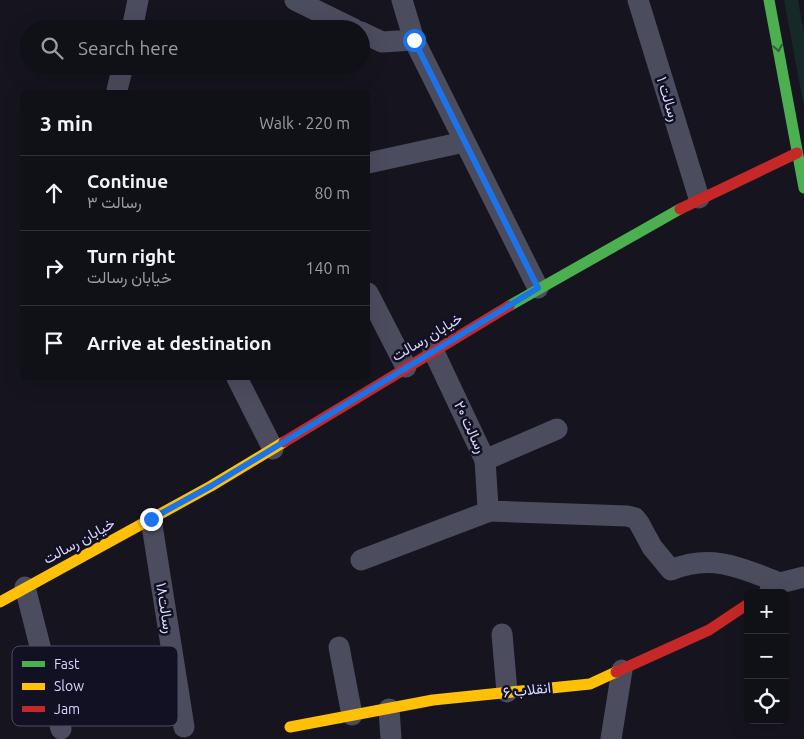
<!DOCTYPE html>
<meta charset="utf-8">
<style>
:root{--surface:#101017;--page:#191920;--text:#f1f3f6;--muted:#9c9da1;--line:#303036}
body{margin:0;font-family:Ubuntu,Vazirmatn,sans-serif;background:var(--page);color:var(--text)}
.controls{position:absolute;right:15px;bottom:15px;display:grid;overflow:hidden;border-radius:8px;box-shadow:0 5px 20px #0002}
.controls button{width:45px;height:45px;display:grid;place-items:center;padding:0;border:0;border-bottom:1px solid var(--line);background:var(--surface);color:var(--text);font:25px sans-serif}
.stop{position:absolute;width:15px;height:15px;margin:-11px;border:4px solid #1a73e8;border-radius:50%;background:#fff}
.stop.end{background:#1a73e8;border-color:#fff;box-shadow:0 1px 5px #0008}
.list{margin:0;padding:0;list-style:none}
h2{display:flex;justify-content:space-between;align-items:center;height:65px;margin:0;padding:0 20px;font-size:21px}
h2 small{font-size:16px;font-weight:400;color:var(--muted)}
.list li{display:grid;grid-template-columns:32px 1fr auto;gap:15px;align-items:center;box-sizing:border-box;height:75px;padding:0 20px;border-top:1px solid var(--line)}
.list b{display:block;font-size:19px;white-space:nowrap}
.list p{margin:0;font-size:16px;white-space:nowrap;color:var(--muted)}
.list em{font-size:16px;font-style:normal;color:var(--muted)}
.icon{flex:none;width:28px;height:28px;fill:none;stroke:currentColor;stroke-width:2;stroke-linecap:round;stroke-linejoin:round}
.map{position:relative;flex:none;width:804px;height:739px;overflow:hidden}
.search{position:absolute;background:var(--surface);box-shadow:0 5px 20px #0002;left:20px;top:20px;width:350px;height:55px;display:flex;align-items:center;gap:12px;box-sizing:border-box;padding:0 18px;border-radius:28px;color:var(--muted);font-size:19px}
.panel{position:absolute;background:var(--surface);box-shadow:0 5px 20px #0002;left:20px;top:90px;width:350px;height:290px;border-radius:8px}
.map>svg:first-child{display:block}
.green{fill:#142928}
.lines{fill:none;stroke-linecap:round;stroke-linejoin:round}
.street{stroke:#4c4c5f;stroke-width:21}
.fast{stroke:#4caf50;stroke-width:11}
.slow{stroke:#ffc107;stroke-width:11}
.jam{stroke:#c62828;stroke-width:11}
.oneway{stroke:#2f603a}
.route{stroke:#1a73e8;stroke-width:6}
.labels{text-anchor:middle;stroke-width:5;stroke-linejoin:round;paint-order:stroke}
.street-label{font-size:15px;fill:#d7d7fb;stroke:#121123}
.key{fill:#121123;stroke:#4d4c64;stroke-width:1}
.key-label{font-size:14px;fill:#d7d7fb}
</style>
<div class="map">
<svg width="804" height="739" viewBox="0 0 804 739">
<rect width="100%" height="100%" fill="#16151f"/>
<!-- green -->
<polygon class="green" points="784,0 798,0 804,34 804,107"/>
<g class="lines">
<!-- street -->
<g class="street">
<polyline points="295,0 354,29"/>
<polyline points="402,0 414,40 538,288"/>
<polyline points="638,0 699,198"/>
<polyline points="132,29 138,0"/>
<polyline points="361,32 382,42 414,40"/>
<polyline points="117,90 123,66"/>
<polyline points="368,163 464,142"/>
<polyline points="368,293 406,367"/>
<polyline points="433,350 485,460 557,429"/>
<polyline points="237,378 273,449"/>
<path d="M485 460 488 507 490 511 627 516 635 518 639 523 652 547 671 570C712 553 741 568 780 583"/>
<polyline points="151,519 184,727"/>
<polyline points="361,560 490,511"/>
<polyline points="25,587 61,729"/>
<polyline points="770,590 780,583 804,577"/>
<polyline points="502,634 507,692"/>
<polyline points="339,647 352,715"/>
<polyline points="389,709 391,739"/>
<polyline points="611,739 622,670"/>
</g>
<!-- fast -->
<g class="fast">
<polyline points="769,0 804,188"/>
<polyline points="509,306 680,209"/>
</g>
<!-- slow -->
<g class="slow">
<polyline points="0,602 211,486 284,442"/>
<polyline points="290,727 433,700 590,684 616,672"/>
</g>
<!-- jam -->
<g class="jam">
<polyline points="680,209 797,153"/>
<polyline points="284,442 509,306"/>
<polyline points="616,672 709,630 748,604"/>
</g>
</g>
<!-- one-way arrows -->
<defs><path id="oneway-chevron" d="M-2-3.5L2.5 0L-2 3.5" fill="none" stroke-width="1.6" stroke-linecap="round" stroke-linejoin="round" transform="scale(1.25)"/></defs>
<use class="oneway" href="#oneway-chevron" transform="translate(778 48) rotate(80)"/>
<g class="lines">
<!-- route -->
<polyline class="route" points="151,519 211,486 538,288 414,40"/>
</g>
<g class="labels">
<!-- street labels -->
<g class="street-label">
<text transform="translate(668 99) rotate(73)" y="5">رسالت ۱</text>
<text transform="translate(427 337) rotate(-31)" y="5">خیابان رسالت</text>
<text transform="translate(470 427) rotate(65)" y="5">رسالت ۲۰</text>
<text transform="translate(79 541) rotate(-29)" y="5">خیابان رسالت</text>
<text transform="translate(165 608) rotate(81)" y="5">رسالت۱۸</text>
<text transform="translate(527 690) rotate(-6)" y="5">انقلاب ۶</text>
</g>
</g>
<!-- legend -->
<rect x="12" y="646" width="166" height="80" rx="8" class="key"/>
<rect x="22" y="661" width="23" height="6" fill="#4caf50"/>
<rect x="22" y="683" width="23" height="7" fill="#ffc107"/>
<rect x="22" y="706" width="23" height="6" fill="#c62828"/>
<g class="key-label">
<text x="54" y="669">Fast</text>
<text x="54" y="691">Slow</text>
<text x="54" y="714">Jam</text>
</g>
</svg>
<div class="controls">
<button>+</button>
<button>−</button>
<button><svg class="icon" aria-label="locate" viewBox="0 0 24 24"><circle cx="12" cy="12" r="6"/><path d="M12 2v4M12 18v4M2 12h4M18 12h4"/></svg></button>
</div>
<div class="stop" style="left:414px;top:40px"></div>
<div class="stop end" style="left:151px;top:519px"></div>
<div class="search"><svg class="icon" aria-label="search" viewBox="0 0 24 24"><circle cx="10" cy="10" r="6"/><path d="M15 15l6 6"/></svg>Search here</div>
<section class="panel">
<h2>3 min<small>Walk · 220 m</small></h2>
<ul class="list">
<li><svg class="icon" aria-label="ahead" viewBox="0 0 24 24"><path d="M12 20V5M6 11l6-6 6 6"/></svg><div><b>Continue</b><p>رسالت ۳</p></div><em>80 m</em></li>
<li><svg class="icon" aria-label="right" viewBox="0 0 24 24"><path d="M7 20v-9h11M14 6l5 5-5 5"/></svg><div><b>Turn right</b><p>خیابان رسالت</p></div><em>140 m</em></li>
<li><svg class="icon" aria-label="arrive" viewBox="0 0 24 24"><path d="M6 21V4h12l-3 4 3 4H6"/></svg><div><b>Arrive at destination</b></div></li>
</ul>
</section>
</div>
